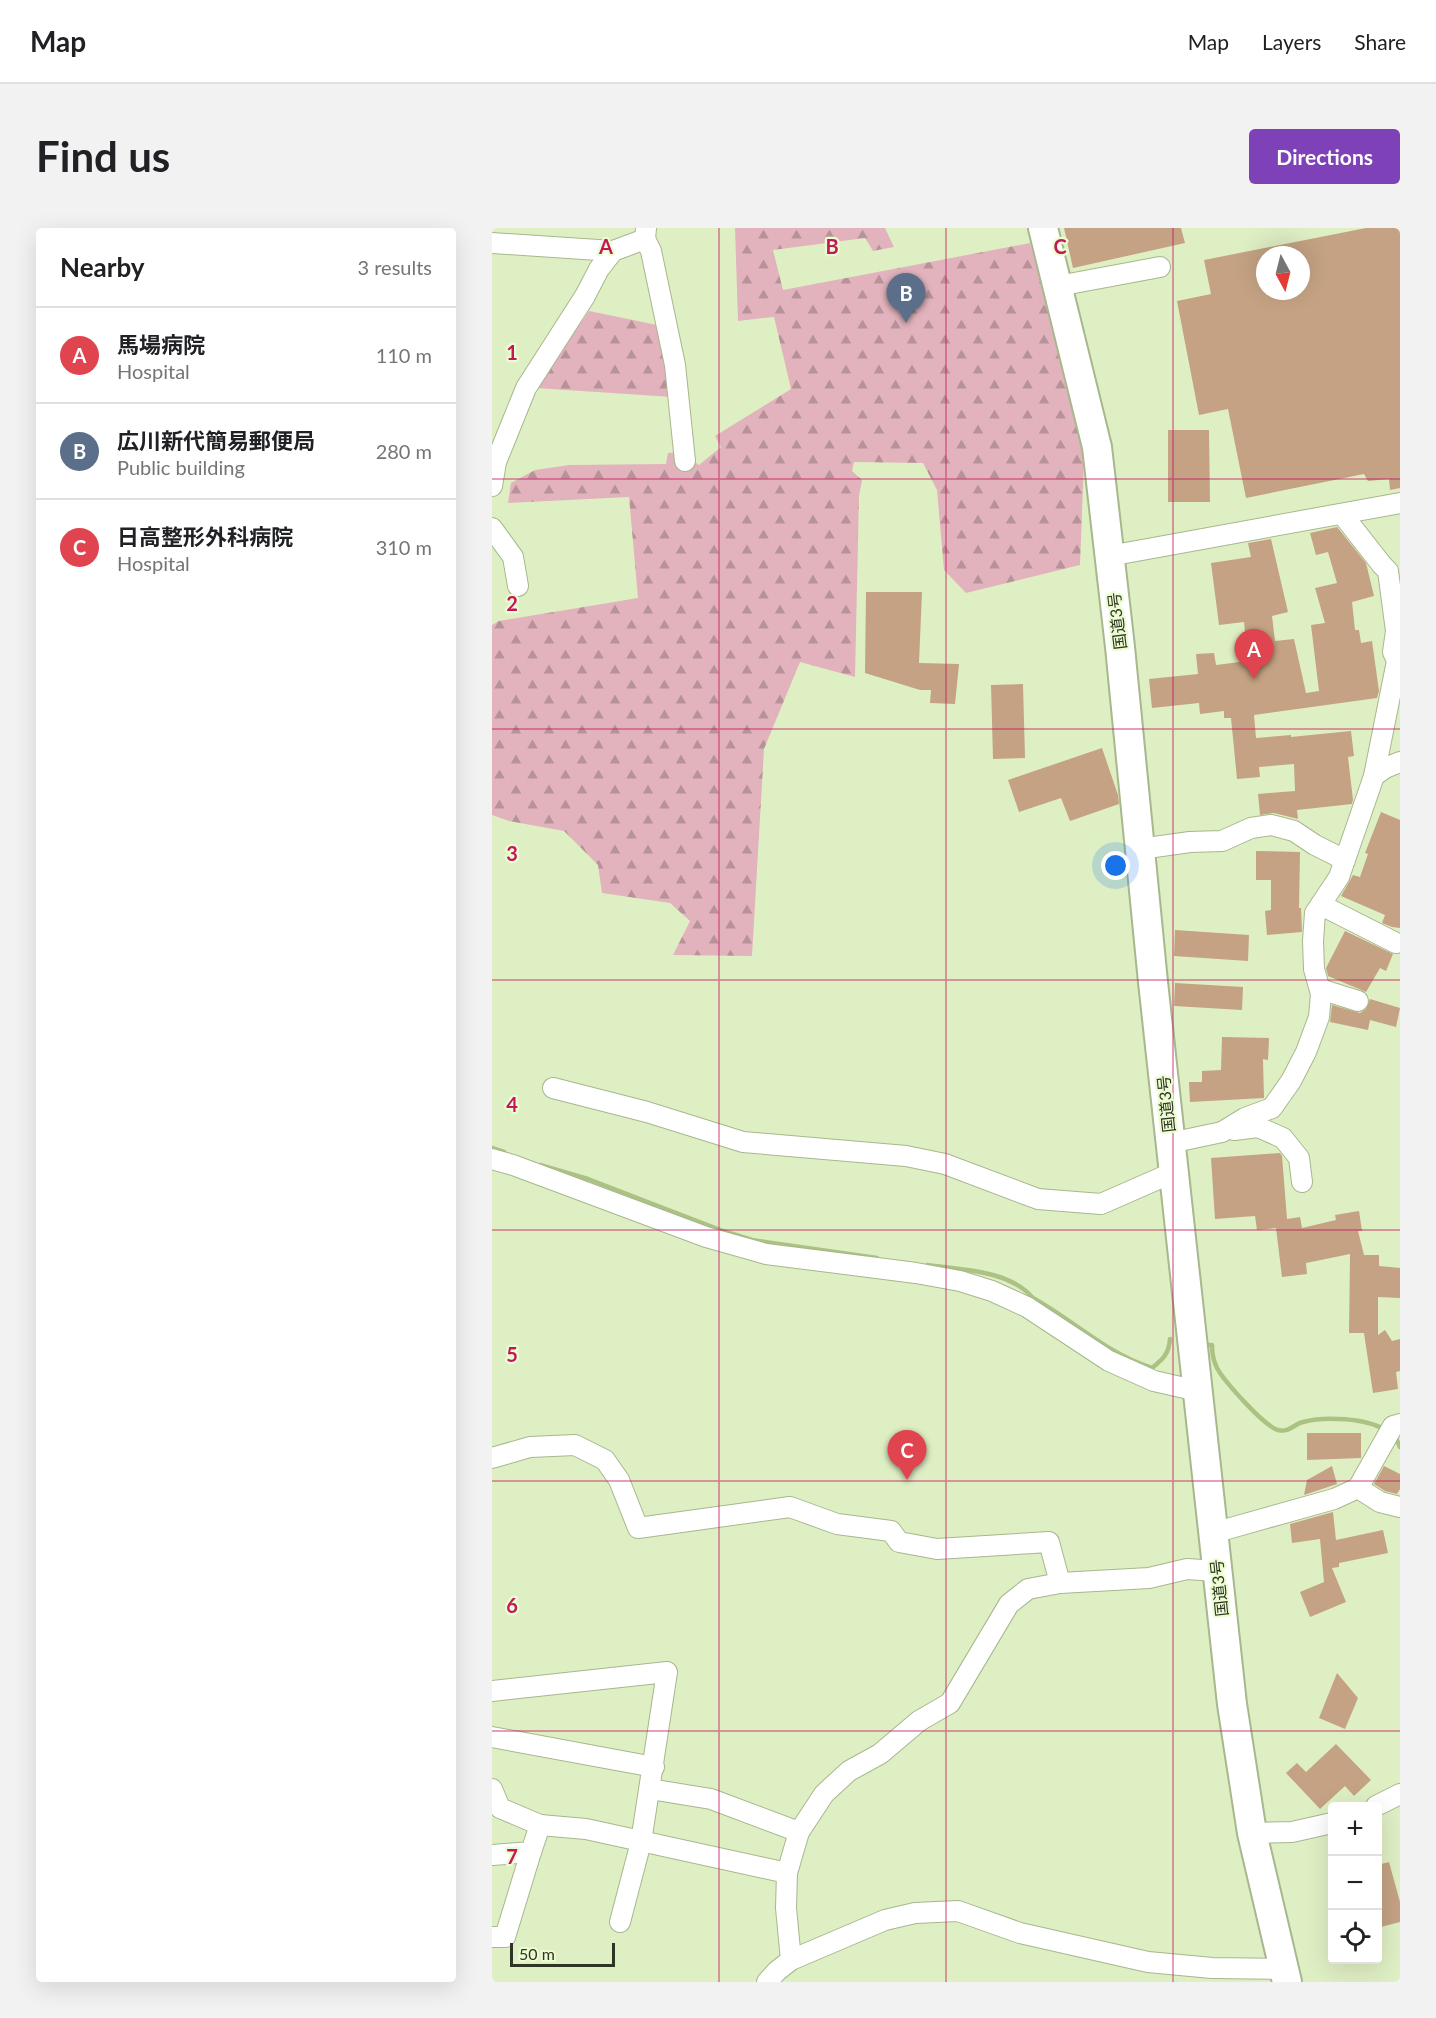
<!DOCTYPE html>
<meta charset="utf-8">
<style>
:root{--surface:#fff;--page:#f2f2f2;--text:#202124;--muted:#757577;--line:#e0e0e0;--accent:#7e41b7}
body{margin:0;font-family:Lato,"Noto Sans JP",sans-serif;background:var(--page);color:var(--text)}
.controls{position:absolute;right:18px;bottom:18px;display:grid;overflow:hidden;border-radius:6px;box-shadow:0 6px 24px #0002}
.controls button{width:54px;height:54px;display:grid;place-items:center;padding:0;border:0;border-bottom:2px solid var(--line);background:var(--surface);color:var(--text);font:30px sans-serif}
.compass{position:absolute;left:764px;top:18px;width:54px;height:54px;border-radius:50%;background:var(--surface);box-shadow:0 6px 24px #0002;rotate:173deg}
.scale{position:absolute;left:18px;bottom:15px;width:105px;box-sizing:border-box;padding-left:6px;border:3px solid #2f3524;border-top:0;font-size:16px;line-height:21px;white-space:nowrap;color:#2f3524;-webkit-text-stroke:4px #ecfcd1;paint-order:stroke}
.you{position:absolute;left:624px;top:638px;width:21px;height:21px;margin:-15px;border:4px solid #fff;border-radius:50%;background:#1a73e8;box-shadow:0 0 0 9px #1a73e833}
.badge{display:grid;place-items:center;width:39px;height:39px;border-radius:50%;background:var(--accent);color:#fff;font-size:20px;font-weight:700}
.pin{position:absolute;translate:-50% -50px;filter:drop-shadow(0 2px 3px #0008)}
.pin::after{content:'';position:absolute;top:32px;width:21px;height:18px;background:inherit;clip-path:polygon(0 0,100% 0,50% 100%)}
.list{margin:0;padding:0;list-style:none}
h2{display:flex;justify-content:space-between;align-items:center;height:78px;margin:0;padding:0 24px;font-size:26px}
h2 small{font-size:20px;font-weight:400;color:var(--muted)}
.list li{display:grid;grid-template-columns:39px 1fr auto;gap:18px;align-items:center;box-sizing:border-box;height:96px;padding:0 24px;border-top:2px solid var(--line)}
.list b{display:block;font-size:22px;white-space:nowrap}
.list p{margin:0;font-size:20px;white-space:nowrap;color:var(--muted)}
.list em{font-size:20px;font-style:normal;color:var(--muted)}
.icon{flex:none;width:33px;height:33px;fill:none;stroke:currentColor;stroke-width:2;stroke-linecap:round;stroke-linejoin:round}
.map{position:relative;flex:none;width:908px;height:1754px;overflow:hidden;border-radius:6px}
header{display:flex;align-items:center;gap:36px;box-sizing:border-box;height:84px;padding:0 30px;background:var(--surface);border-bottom:2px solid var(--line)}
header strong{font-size:28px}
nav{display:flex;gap:33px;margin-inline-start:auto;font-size:21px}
.intro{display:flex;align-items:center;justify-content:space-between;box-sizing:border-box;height:144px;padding:0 36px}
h1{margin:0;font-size:42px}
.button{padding:15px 27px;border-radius:6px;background:var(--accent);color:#fff;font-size:21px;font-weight:700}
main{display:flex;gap:36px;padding:0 36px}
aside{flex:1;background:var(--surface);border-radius:6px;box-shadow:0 6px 24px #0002}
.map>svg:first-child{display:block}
.forest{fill:url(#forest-firs)}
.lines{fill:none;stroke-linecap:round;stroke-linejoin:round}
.stream{stroke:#acc283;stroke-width:4.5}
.building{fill:#c4a283;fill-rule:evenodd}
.minor-casing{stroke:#a7b78e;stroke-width:22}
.highway-casing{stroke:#a7b78e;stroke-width:32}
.minor{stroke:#fff;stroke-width:20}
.highway{stroke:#fff;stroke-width:28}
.grid{fill:none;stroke:#c2185b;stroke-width:1.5;stroke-opacity:0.55}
.labels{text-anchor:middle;stroke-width:4.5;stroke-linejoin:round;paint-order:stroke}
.street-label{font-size:16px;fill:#2f3524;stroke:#ecfcd1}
.grid-label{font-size:20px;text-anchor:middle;font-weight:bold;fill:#c2185b;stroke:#ecfcd1;stroke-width:4.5;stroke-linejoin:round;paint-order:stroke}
</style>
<header>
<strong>Map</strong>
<nav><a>Map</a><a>Layers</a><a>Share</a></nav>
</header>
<div class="intro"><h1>Find us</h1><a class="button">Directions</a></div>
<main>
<aside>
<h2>Nearby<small>3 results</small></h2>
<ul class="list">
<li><span class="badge" style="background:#e0444e">A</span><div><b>馬場病院</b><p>Hospital</p></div><em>110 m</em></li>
<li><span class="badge" style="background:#5c6f8a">B</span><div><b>広川新代簡易郵便局</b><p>Public building</p></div><em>280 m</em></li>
<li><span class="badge" style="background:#e0444e">C</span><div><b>日高整形外科病院</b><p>Hospital</p></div><em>310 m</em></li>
</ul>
</aside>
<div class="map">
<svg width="908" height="1754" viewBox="0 0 908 1754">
<defs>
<pattern id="forest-firs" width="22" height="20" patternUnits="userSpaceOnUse" patternTransform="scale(1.5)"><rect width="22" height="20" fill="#e2b3bd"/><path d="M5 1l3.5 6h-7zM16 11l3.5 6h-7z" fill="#b89299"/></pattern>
</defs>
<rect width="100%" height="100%" fill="#dfefc4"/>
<!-- forest -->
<g class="forest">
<polygon points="243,0 393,0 402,19 381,23 373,10 281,22 291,62 538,15 572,131 592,231 588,337 474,365 452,342 445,262 431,235 362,234 360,243 370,252 367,268 363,449 308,434 272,521 260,728 181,727 198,693 178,675 110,665 106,637 72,603 17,593 0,587 0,397 7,393 146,370 137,269 16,275 19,255 43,242 77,237 174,236 176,225 187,224 207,237 229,219 223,208 299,161 282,89 246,93"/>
<polygon points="97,83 170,98 181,169 43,160"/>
</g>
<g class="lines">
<!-- stream -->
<g class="stream">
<polyline points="0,920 12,924"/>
<polyline points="48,937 96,951 231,1003 260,1012 385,1030"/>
<path d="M435 1037C470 1042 517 1042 541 1070 581 1092 615 1126 660 1140 671 1131 677 1126 678 1111"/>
<path d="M715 1117H720C720 1126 721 1132 725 1140 732 1153 772 1198 786 1202 797 1205 802 1196 811 1194 832 1188 875 1190 893 1202"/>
<polyline points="903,1208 908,1219"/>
</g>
</g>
<!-- building -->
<g class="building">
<polygon points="572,0 689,0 693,15 581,40"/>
<path d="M874 0H908V260L898 262 897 251 876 253 872 246 754 270 736 181 707 187 685 73 719 66 712 32ZM773 27H809V63H773Z"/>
<polygon points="676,202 717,202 718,274 676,274"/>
<polygon points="845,299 874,335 882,368 860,374 863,402 867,402 869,415 880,413 887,463 885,470 762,487 764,510 799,507 799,509 859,503 862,528 856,529 861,572 860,576 805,582 806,591 782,585 768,587 766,566 803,563 802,536 767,539 768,549 745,551 739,490 732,490 732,483 708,486 707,475 660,480 657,451 706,446 704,426 722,425 724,437 756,433 752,394 727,397 719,335 759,329 756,315 779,311 796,384 780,388 783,413 802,411 814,465 827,463 819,397 833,395 823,360 845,355 836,324 824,327 818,305"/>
<polygon points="374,364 430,364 427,435 467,436 463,476 438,475 439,462 428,462 373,445"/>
<polygon points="531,456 533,530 501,531 499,457"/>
<polygon points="610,520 626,567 627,576 578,593 569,570 527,584 516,552"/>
<polygon points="889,584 908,592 908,700 900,699 890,695 893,687 849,668 861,647 868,649 876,626 873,625"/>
<polygon points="764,623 808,624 807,680 809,680 810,704 775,707 773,683 779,682 779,652 764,652"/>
<polygon points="683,702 757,707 756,733 682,728"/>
<polygon points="853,703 901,726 894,743 888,740 874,764 836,748 834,740"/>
<polygon points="683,755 751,759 750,782 682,778"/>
<polygon points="878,771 908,780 904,799 878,792 876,802 838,794 840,777 868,785 874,781"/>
<polygon points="730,809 777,810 776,832 771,831 772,870 698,874 697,854 710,854 710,843 729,842"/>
<polygon points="788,925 790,928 795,991 808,989 810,1000 844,992 843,987 867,983 870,1003 866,1003 872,1027 887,1027 887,1038 908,1040 908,1070 886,1069 886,1107 893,1102 900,1113 908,1111 908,1143 904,1144 906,1161 881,1165 872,1105 857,1105 858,1026 814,1035 815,1046 790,1049 784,1000 765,1002 763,988 723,991 719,930"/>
<polygon points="815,1205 869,1205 869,1230 815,1232"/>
<polygon points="840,1238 845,1256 812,1267 815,1252"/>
<polygon points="892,1238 908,1246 908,1261 905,1266 893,1263 882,1256"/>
<polygon points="841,1284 844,1312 891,1302 896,1325 847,1335 847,1339 840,1340 854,1374 818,1389 808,1364 832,1354 828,1311 800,1315 798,1296"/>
<polygon points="845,1445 866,1470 853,1501 827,1490"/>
<polygon points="844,1516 879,1552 862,1568 853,1558 828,1581 794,1545 805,1535 814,1544"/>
<polygon points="897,1634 908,1674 908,1694 885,1700 885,1637"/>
</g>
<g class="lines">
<!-- minor casing -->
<g class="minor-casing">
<g id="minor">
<polyline points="153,11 159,23 183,137 193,233"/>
<polyline points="0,15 121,23"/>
<polyline points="566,58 668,39"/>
<polyline points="0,258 4,234 34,160 93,68 107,41 121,23 153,11 154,0"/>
<polyline points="0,300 21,329 26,358"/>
<polyline points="617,328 908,275"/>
<polyline points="882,548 893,540 908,534"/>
<polyline points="648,621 698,614 730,613 759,600 779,597 802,603 823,617 853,632"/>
<polyline points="829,677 904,715"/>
<polyline points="828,761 866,773"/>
<polyline points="61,860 155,884 251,914 414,928 453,936 546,971 609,976 682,944"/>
<polyline points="742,902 766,899 791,910 807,930 810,954"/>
<polyline points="678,915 730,904 753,890 780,880 799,853 814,824 827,789 829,766 822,741 821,713 823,685 847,649 882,548 905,433 901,424 904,403 896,343 890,337 850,286"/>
<polyline points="0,931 21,937 214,1009 274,1026 424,1045 468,1053 500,1063 535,1079 617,1133 662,1153 706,1163"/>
<polyline points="0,1230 38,1219 83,1217 113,1232 127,1252 146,1300 298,1279 345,1296 399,1303 407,1314 445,1321 557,1314 568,1355 657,1350 695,1341 725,1343"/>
<polyline points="866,1260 888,1274 908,1279"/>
<polyline points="721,1305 842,1271 866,1260 901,1198 908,1196"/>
<polyline points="0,1463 175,1444 149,1614 128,1694"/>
<polyline points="0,1509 162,1539"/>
<polyline points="0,1561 8,1580 48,1597 94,1601 295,1645 294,1680 299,1732"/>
<polyline points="158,1561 219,1571 307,1604"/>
<polyline points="884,1578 908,1566"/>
<polyline points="760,1605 800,1604 840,1595"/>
<polyline points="0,1627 39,1624 48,1597"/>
<polyline points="295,1645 307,1604 332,1566 357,1543 388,1526 427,1493 458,1475 517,1376 536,1361 568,1355"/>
<polyline points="0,1709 13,1709 39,1624"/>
<polyline points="275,1754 285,1743 299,1732 393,1692 423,1685 466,1683 528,1705 656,1734 720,1740 791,1741"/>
</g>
</g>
<!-- highway casing -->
<g class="highway-casing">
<polyline id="highway" points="551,0 605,219 628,419 661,754 740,1476 760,1605 795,1754"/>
</g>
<!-- minor -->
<use href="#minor" class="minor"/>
<!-- highway -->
<use href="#highway" class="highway"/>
</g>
<!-- grid -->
<path class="grid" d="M227 0V1754M454 0V1754M681 0V1754M0 251H908M0 501H908M0 752H908M0 1002H908M0 1253H908M0 1503H908"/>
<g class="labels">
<!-- street labels -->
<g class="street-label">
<text transform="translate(625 393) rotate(-97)" y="6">国道3号</text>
<text transform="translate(674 876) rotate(-96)" y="6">国道3号</text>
<text transform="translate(727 1360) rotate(-96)" y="6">国道3号</text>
</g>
</g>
<g class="grid-label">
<text x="114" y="26">A</text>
<text x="340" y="26">B</text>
<text x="568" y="26">C</text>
<text x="20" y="132">1</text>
<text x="20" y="383">2</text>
<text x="20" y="633">3</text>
<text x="20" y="884">4</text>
<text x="20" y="1134">5</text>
<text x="20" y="1385">6</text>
<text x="20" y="1636">7</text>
</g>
</svg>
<div class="controls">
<button>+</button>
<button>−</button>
<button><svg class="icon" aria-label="locate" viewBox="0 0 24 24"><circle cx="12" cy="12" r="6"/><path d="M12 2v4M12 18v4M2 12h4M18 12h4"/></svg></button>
</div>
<svg class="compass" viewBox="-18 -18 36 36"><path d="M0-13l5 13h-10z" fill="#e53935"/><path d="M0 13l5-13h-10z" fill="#757577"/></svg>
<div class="scale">50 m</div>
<div class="you"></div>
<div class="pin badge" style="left:762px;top:451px;background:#e0444e">A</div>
<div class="pin badge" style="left:414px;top:95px;background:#5c6f8a">B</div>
<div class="pin badge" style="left:415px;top:1252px;background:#e0444e">C</div>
</div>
</main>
